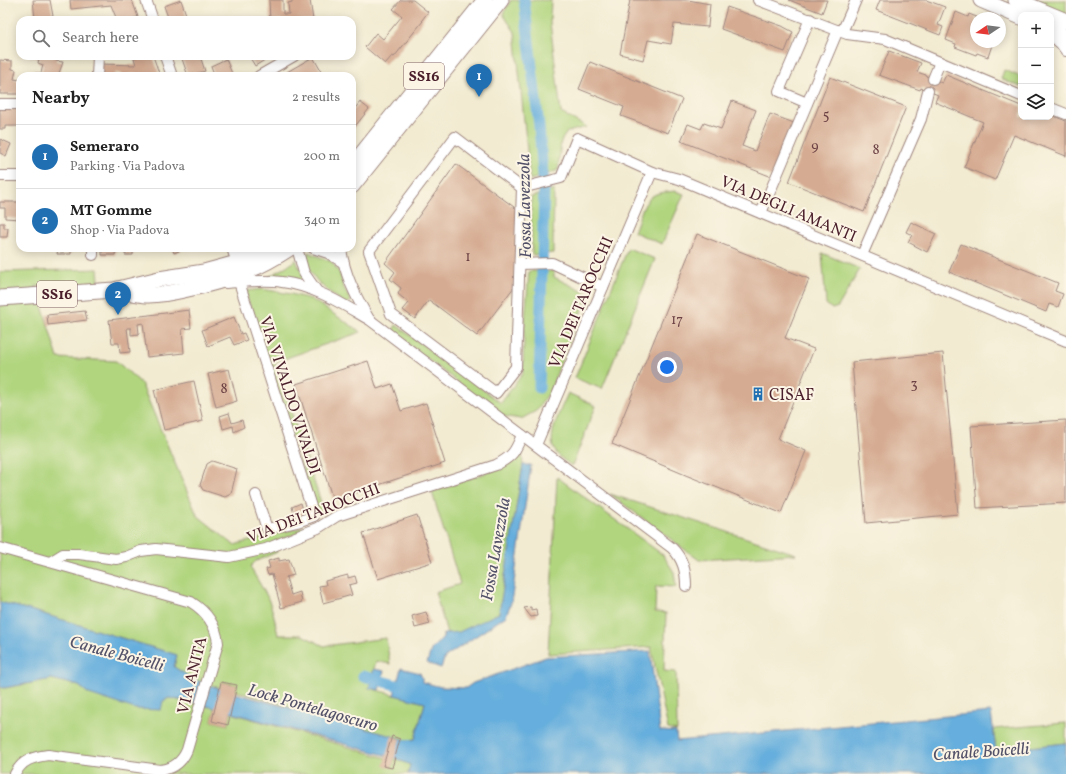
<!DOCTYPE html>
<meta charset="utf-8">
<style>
:root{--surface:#fff;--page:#f6f6f6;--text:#222;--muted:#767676;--line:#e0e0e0;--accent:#1f6fb2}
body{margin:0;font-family:Vollkorn,serif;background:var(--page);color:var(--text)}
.controls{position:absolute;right:12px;top:12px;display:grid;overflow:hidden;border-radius:8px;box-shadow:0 2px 10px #0003}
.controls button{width:36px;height:36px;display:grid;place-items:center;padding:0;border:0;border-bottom:1px solid var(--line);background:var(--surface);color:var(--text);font:20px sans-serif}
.compass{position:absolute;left:970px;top:12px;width:36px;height:36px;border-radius:50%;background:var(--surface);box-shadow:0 2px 10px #0003;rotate:257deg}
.you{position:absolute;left:667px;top:367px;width:14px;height:14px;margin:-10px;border:3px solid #fff;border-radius:50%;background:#1a73e8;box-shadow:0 0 0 6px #1a73e833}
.badge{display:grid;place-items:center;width:26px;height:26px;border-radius:50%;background:var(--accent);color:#fff;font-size:13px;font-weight:700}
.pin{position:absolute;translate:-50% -33px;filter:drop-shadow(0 1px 2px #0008)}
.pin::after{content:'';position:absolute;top:21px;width:14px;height:12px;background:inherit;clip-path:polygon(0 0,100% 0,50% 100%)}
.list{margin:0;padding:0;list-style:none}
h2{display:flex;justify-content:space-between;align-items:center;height:52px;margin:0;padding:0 16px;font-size:17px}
h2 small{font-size:13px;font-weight:400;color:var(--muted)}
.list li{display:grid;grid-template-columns:26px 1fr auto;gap:12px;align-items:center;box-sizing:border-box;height:64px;padding:0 16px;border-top:1px solid var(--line)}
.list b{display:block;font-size:15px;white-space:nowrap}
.list p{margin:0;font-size:13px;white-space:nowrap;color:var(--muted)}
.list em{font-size:13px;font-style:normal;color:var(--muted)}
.icon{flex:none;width:22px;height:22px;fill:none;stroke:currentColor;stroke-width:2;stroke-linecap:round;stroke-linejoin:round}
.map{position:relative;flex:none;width:1066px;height:774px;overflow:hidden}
.search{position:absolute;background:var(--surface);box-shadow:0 2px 10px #0003;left:16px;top:16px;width:340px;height:44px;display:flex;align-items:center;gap:10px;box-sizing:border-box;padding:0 14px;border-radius:12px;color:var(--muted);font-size:15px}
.panel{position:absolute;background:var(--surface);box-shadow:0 2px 10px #0003;left:16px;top:72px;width:340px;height:180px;border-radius:12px}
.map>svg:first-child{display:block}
.green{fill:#b1d57f;stroke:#7e7a55}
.water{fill:#65aedd;stroke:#586684}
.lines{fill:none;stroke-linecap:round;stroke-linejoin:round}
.canal{stroke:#65aedd;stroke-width:11}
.building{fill:#d5ab92}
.street-casing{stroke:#9e857e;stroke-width:12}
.primary-casing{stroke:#9e857e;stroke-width:17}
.street{stroke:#fff;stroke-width:10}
.primary{stroke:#fff;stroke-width:15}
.labels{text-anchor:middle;stroke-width:4;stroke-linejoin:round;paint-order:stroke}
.number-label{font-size:14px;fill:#6d4245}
.shield{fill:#fcf5e5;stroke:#7f5f63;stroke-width:1}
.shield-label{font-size:15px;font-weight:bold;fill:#4a1f2b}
.street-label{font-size:16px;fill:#4a1f2b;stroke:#fcf5e5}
.poi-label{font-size:16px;fill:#4a1f2b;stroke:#fcf5e5;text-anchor:start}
.water-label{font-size:17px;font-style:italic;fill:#535169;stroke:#fcf5e5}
</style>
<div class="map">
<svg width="1066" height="774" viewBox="0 0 1066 774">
<rect width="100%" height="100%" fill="#fcf5e5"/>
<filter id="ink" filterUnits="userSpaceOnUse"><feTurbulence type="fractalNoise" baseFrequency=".025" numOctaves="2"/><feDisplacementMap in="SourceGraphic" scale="8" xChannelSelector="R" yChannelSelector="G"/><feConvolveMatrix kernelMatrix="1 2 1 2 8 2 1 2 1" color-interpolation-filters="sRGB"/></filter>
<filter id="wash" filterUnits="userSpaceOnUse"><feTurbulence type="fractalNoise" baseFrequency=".012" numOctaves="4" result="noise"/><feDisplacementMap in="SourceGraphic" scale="16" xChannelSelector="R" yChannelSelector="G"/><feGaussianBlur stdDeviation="0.9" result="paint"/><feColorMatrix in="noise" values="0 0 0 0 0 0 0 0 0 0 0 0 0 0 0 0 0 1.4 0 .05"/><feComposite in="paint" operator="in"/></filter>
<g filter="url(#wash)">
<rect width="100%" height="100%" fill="#f2ebd1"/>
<!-- green -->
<g class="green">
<polygon points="511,0 551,0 550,22 561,113 587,127 567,132 561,141 558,170 546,175 530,180 515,32 503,14"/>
<polygon points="1029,0 1066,0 1066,15"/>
<polygon points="1004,70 1021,77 1021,87 1001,79"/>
<polygon points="554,190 553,253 532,255 531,197"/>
<path d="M675 191 684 194 662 244 634 232C639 220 643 199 656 194 662 192 669 192 675 191Z"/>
<polygon points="628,248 655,259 602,389 575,378"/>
<path d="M308 252 332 262 340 274 344 288 351 301 346 305C327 289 313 283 304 258Z"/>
<polygon points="822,253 860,269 838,307 832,309 826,304"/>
<polygon points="296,260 306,283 269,277"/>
<polygon points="98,269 100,292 36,286 58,358 116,361 141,383 197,515 234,545 303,527 305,530 274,542 277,552 256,561 250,567 267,596 273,612 278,635 302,635 324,646 386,638 390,664 376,661 369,688 425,703 415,739 407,740 400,739 236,691 237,685 222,682 220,688 195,680 174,667 177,655 37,612 0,602 0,272"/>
<polygon points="529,271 554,271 554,277 588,294 549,393 536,411 521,419 502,416 392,332 396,325 501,403 523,373 524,333"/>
<polygon points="262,289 291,294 311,299 361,332 275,362 325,515 316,509 245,291"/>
<path d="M568 393 596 406 572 466C565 461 558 457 554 449 547 435 562 407 568 393Z"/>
<polygon points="522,452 523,465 499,613 459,633 447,633 435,592 460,584 432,492 505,466 514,462"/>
<polygon points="557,477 663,555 674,572 676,587 656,586 655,612 666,613 664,671 676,672 677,731 668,729 651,647 548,654"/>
<polygon points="610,494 796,554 699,560"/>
<polygon points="52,679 79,686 89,694 163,701 169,698 215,708 212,721 228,725 231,713 386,758 392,768 395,758 410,765 408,774 0,774 0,687 5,688"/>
<polygon points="1066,723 1066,743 996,751 993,729"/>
</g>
<!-- water -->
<g class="water">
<polygon points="523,465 531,465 511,603 506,616 445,657 441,668 427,663 431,650 444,636 442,635 447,633 459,632 499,613"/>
<polygon points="0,602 37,612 177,655 174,667 195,680 227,691 407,740 415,739 425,703 394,695 401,668 420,673 422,678 422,682 441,687 466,688 473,683 546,657 650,651 660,731 676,732 677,741 991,712 996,751 1066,743 1066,774 408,774 410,765 395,758 200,704 169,698 163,701 161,710 135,709 89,694 79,686 52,679 4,688 0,687"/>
<polygon points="374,669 384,671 379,690 369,688"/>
</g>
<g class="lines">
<!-- canal -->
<g class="canal">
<polyline points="524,0 539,126 544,187 539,388"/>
<polyline points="363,676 411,689"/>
</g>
</g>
<g id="blocks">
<!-- building -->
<g class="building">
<polygon points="33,0 50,0 53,16 35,19"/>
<polygon points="70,0 132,0 138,17 129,20 117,20 111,5 71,9"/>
<polygon points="181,0 188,20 169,20 164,6"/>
<polygon points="269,0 283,0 283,14 289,14 288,3 292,2 292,0 310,0 313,20 270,20"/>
<polygon points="401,0 413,0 428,12 422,20 423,21 394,57 392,56 385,64 365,47 376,33 383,39 402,16 393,9"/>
<polygon points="630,0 688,0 710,4 708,27 674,24 671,44 648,40 643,60 620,54"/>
<polygon points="789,0 827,0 822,13"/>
<polygon points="880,0 926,0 945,7 938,25 943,27 940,35 876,10"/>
<polygon points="727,7 782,26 793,32 785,52 721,29"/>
<polygon points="956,12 968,17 969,14 979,18 976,18 976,42 993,42 988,57 977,53 976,55 955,47 956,44 946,40"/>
<polygon points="889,51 921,63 917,72 926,75 926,76 942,83 946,75 1021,106 1021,117 1051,117 1051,115 1066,121 1066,156 1014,135 995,180 964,167 983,122 935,102 938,95 921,88 920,90 879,75"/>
<polygon points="29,56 58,56 56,61 63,62 58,76 34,76 35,73 41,73 43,65 38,63 39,59"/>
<polygon points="139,56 153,56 160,76 137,76 137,74 129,74 129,76 121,76 121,74 115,73 115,76 98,76 99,64 136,65 134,58"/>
<polygon points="181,56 200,56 205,71 188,76"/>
<polygon points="249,56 267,56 268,58 255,66"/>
<polygon points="313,57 321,71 313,76 290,76 287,72"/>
<polygon points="226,59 233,76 210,76 214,74 211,66"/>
<polygon points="0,60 12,61 12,69 16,70 14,79 20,80 20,94 0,94"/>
<polygon points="590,62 682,99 668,133 621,116 624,107 579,89"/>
<polygon points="830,77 906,107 864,212 789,182"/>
<polygon points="732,101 756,110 742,146 755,151 770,114 794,123 772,177 681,141 688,124 701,129 704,123 721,129"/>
<polygon points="360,102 369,109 352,130 352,112"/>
<polygon points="18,104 20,104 20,126 5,126 5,129 0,129 0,109 18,109"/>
<polygon points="0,139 11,144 6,156 0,153"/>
<polygon points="456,164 518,210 514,287 477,336 429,300 415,319 403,310 409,303 398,294 401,288 390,279 395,272 385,263"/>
<polygon points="0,202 20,202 20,219 5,218 5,208 0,208"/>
<polygon points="911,222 936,234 927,252 908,242 912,235 906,232"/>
<polygon points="0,223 4,223 4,228 8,228 7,237 0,237"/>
<polygon points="697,234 809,279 785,338 814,349 778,439 806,451 781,513 688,476 612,444"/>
<polygon points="961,244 1058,283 1055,291 1063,294 1058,307 1049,304 1046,312 949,272"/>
<polygon points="58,248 71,248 71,254 57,254"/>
<polygon points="102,248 116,248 115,255 102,255"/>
<polygon points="126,248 133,248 133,255 125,255"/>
<polygon points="172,248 186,248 174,253"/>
<polygon points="189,310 191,328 182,329 184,353 147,357 143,323 138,324 139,334 131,335 131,328 127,328 130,352 120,353 119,343 112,343 109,320"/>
<polygon points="85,311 87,320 48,325 47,315"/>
<polygon points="234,317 241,334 244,333 247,340 234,345 230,337 208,346 202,330"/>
<polygon points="943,353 958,514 866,523 852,362"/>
<polygon points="368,361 377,389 392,384 401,411 426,403 445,463 333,500 296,384"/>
<polygon points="229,369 237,401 216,407 208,374"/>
<polygon points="194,381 203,421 164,430 154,390"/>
<polygon points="229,413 232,423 242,420 244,427 234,432 233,426 223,429 220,416"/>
<polygon points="1066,420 1066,503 977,508 971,426"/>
<polygon points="212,461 237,469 231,494 225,497 203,490 200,485 207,464"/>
<polygon points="301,503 304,514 295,517 292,507"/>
<polygon points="417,515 432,562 378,579 363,533"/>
<polygon points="279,558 279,561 289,559 294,575 286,577 291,595 300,592 302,602 281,608 272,574 268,575 266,569 270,568 268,561"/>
<polygon points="348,575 348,578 355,576 357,583 349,585 352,595 323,603 319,586 326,585 325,581"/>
<polygon points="531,607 531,610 536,609 537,616 531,617 524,608"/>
<polygon points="426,612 430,624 415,628 412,616"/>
<polygon points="221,682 237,685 228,725 212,721"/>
<polygon points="392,736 400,739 392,768 383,766"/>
</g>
</g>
</g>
<g filter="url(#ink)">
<use href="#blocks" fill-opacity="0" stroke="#9e857e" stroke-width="1"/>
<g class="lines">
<!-- street casing -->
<g class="street-casing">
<g id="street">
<polyline points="146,0 153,20"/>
<polyline points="758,0 847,34 885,39 1021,96"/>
<polyline points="842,32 856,0"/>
<polyline points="1051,35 1061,44 1066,51"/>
<polyline points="165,56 172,76"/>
<polyline points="97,76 98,56"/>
<polyline points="259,76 294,56"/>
<polyline points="933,79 940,62"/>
<polyline points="807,103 779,91 810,19"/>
<polyline points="0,104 20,104"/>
<polyline points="1051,108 1066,114"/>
<polygon points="455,137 522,188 516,367 496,393 391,314 369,251"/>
<polyline points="0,176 20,176"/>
<polyline points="522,188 561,178 577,138 652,172 679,179 1066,341"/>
<polyline points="761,213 838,30"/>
<polyline points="232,248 237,263"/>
<polyline points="297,248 304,273 316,290"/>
<polyline points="313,248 328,253 344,263"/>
<path d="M341 248C344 274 356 297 369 319"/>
<polyline points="93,255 93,248"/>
<polyline points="862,255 921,119 928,91"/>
<polyline points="520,264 552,263 603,287"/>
<polyline points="239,282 314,516 297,522 267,529 256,495"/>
<path d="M226 283C244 282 264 279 282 282 315 286 342 304 370 320L672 548C683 559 686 571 686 586"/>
<polyline points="536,445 652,172"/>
<path d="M0 548 191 602C207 612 216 625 218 643L187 750C182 762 173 769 160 770L48 755C33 757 22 760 15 774"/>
<path d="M50 562 63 554H79L116 559 126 557 141 551 156 549 229 557 266 549 318 528 337 516 496 465C513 456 515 452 522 435"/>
</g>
</g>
<!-- primary casing -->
<g class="primary-casing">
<g id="primary">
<polyline points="981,0 1021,17"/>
<polyline points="1016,0 1066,21"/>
<polyline points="1051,30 1066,37"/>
<polyline points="352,166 485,0"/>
<polyline points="352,186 501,0"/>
<path d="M121 291C130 292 140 295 149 295 162 295 175 292 188 289 226 281 257 270 290 248"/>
<polyline points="0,298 114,290 159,279 204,272 237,263 269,248"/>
</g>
</g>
<!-- street -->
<use href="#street" class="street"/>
<!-- primary -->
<use href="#primary" class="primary"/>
</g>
</g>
<!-- icons -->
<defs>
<g id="building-bare" transform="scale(1.08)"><path d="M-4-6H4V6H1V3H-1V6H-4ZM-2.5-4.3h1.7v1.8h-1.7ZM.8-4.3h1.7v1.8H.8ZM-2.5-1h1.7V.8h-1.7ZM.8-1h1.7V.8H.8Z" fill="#1f6fb2" stroke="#fcf5e5" stroke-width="2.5" paint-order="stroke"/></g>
</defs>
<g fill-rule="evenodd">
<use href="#building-bare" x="758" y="394"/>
</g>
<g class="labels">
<!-- number labels -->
<g class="number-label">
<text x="826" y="119">5</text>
<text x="815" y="150">9</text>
<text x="876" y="154">8</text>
<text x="468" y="261">1</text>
<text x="677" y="324">17</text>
<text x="914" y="388">3</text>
<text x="224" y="393">8</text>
</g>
<!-- shield labels -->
<g class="shield">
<rect x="404" y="63" width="40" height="26" rx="3"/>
<rect x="37" y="281" width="40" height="26" rx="3"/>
</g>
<g class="shield-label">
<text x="424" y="81">SS16</text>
<text x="57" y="299">SS16</text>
</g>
<!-- street labels -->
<g class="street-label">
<text transform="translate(789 208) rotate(23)" y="6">VIA DEGLI AMANTI</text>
<text transform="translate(580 302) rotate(-67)" y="6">VIA DEI TAROCCHI</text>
<text transform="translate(291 395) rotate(72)" y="6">VIA VIVALDO VIVALDI</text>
<text transform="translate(313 512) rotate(-21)" y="6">VIA DEI TAROCCHI</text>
<text transform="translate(191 675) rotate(-76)" y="6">VIA ANITA</text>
</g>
<!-- poi labels -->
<g class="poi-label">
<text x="769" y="400">CISAF</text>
</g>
<!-- water labels -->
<g class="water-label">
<text transform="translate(524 206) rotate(-91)" y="6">Fossa Lavezzola</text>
<text transform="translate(495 549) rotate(-80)" y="6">Fossa Lavezzola</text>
<text transform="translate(117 653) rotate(15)" y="6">Canale Boicelli</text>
<text transform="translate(313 707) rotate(16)" y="6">Lock Pontelagoscuro</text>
<text transform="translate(981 751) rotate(-4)" y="6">Canale Boicelli</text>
</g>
</g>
</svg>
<div class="controls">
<button>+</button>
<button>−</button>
<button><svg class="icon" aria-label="layers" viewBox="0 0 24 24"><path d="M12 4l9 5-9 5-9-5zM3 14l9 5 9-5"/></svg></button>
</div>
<svg class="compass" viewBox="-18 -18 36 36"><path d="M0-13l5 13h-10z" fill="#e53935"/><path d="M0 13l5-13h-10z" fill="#767676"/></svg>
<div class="you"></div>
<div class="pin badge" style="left:479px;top:97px">1</div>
<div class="pin badge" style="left:118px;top:315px">2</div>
<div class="search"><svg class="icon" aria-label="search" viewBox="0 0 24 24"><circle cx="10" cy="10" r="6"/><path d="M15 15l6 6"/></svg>Search here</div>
<section class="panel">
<h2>Nearby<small>2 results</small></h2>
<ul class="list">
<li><span class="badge">1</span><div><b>Semeraro</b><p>Parking · Via Padova</p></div><em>200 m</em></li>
<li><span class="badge">2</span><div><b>MT Gomme</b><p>Shop · Via Padova</p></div><em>340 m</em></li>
</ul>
</section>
</div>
